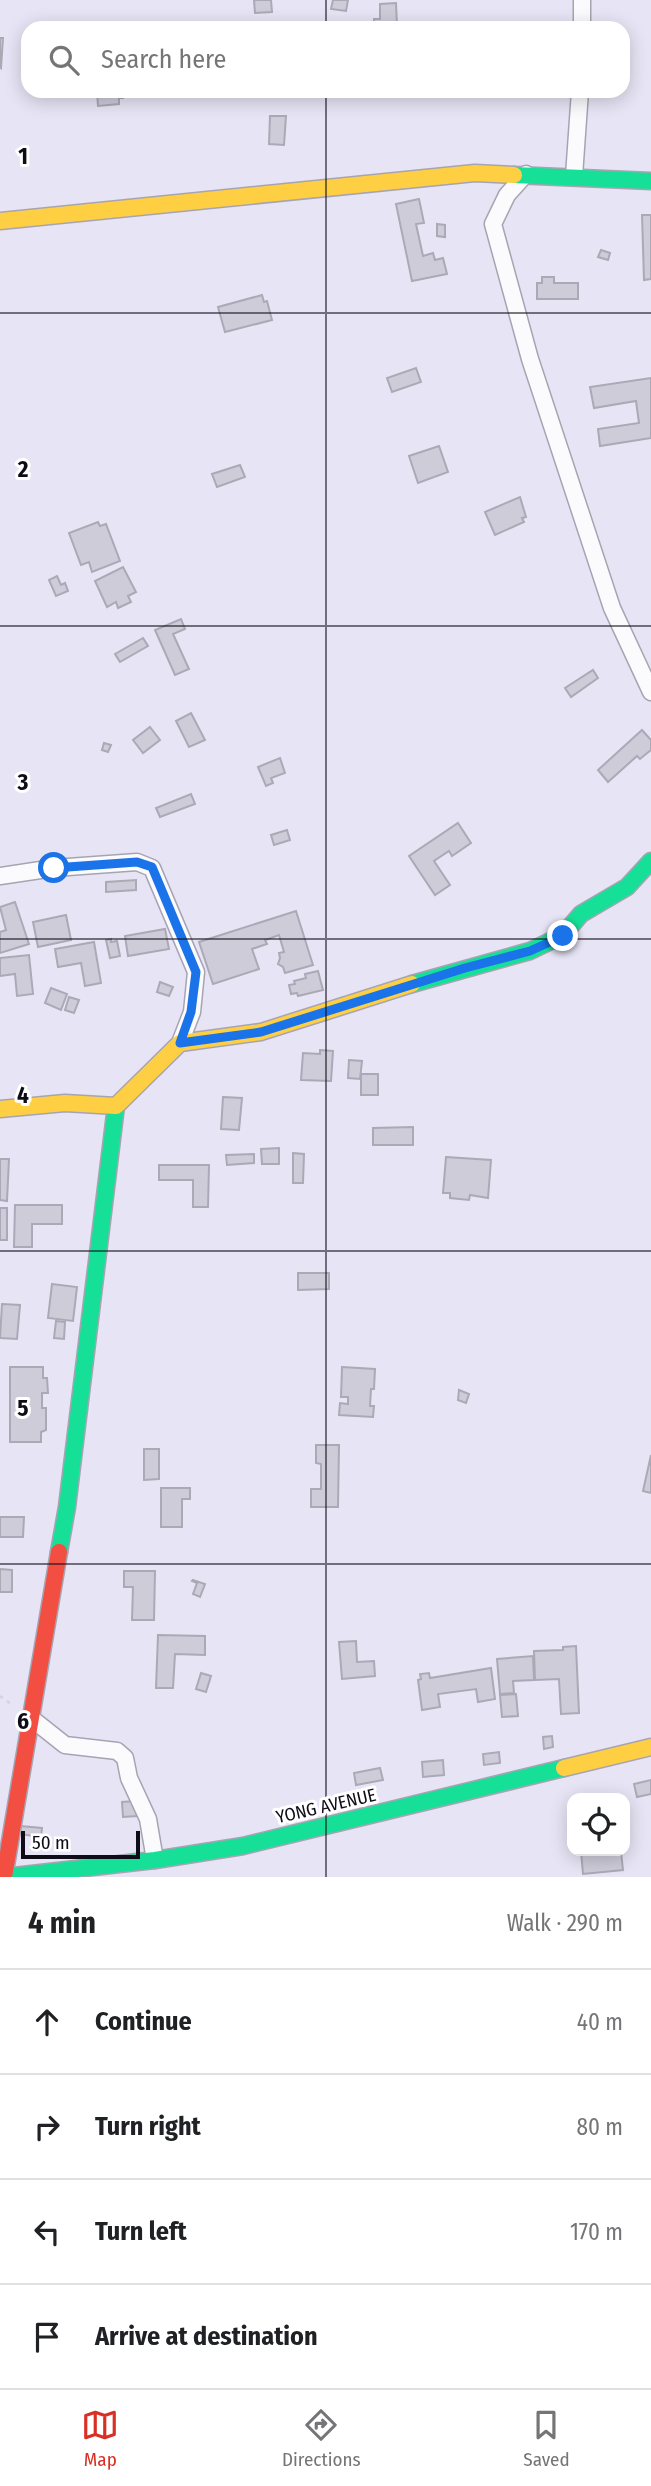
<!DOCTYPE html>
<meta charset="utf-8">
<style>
:root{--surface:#fff;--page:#f2f2f2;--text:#202124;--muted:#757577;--line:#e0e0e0;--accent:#d93025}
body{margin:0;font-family:"Fira Sans Condensed",sans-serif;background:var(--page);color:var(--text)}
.controls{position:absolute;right:21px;bottom:21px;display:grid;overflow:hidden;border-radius:14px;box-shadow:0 4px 18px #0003}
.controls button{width:63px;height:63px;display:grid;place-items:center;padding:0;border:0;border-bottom:2px solid var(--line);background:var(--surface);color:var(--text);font:35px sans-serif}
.scale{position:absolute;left:21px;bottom:18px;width:119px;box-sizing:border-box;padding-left:7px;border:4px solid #0e0c16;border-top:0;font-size:19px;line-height:24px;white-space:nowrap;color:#0e0c16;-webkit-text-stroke:5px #fff;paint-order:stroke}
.stop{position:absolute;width:21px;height:21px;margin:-16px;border:5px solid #1a73e8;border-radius:50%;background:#fff}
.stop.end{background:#1a73e8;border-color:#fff;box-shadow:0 2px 7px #0008}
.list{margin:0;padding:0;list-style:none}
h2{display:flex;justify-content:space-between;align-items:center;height:91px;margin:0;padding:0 28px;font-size:30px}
h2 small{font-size:23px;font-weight:400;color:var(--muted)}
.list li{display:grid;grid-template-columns:46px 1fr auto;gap:21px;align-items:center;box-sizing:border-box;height:105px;padding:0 28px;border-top:2px solid var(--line)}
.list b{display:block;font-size:26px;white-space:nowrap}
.list em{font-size:23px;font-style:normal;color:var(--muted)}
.icon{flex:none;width:38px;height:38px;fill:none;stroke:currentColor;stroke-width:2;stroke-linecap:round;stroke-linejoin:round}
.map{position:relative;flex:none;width:651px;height:1877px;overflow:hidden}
.search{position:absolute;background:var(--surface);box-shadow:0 4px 18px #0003;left:21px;right:21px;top:21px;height:77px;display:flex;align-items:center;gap:18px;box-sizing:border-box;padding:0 24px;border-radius:21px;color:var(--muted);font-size:26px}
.sheet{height:511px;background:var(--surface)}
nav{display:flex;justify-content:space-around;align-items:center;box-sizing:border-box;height:98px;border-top:2px solid var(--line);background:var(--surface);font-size:19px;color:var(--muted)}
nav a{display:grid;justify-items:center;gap:4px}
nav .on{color:var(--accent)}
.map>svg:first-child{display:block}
.building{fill:#cfccda;stroke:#aca9b6;stroke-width:2}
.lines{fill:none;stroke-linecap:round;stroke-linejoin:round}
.street-casing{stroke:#a7a4b2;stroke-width:19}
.fast-casing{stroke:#a7a4b2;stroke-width:19}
.slow-casing{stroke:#a7a4b2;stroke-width:19}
.jam-casing{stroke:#a7a4b2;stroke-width:19}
.path{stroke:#d4d3d9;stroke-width:2.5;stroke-dasharray:3.5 5;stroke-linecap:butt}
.street{stroke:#fbfbfe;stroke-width:16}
.fast{stroke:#16e098;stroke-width:16}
.slow{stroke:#ffcf43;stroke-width:16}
.jam{stroke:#f24e42;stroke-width:16}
.route{stroke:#1a73e8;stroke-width:9}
.grid{fill:none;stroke:#0e0c16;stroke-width:2;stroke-opacity:0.55}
.labels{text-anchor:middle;stroke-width:6;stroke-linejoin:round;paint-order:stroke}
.street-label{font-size:18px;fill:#0e0c16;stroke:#fff}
.grid-label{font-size:23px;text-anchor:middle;font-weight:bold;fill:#0e0c16;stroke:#fff;stroke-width:6;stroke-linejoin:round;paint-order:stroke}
</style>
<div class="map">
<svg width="651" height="1877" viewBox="0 0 651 1877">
<rect width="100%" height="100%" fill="#e7e4f5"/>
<!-- building -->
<g class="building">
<polygon points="254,0 271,0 272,12 255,13"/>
<polygon points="333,0 348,0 346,11 331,9"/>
<polygon points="396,3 397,26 374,27 374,19 380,19 380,4"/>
<polygon points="0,38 3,38 1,68 0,67"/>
<polygon points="97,91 123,91 123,98 119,98 119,104 98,106"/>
<polygon points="270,116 286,116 284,145 269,144"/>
<polygon points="419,199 424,223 416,224 423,256 433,253 435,260 443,258 447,274 412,281 396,204"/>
<polygon points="642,215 651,215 651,279 644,280"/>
<polygon points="437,224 445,225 445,237 437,236"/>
<polygon points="601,250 610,253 608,260 598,257"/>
<polygon points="542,277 554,277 554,283 578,283 578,299 537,299 537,283 542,283"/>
<polygon points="262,295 264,302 267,301 272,320 225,332 218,307"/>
<polygon points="416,368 421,382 392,392 387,378"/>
<polygon points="651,378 651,438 600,446 598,429 639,423 636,401 594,408 590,387"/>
<polygon points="439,446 448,472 418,483 409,456"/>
<polygon points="240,465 245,477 217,487 212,474"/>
<polygon points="520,497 526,517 522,518 524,522 495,535 485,512"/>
<polygon points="98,522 100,526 106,524 120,561 92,572 89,562 81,565 69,533"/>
<polygon points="123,567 136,592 128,596 131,602 118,608 116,602 107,607 95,581"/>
<polygon points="57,576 61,585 65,583 68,591 56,596 49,580"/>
<polygon points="181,619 185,629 173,634 189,669 175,675 155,630"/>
<polygon points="143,638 148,646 120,662 115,654"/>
<polygon points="593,670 598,678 571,697 565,688"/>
<polygon points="191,713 205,740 189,747 176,721"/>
<polygon points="150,727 160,740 143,753 133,740"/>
<polygon points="642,730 651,740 651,750 640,759 637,756 608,782 598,770"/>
<polygon points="104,743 111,745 108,752 102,750"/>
<polygon points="280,758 285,773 271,778 273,783 266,786 258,767"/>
<polygon points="191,794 195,804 160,817 156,808"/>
<polygon points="458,823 471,843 452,856 449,851 434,861 450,885 435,895 409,856"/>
<polygon points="287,830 290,840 274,845 271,835"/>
<polygon points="136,880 136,890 106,892 106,882"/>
<polygon points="15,902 29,944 0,953 0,932 6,930 0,907"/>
<polygon points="296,911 313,965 285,973 283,967 278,964 280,958 279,953 284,952 279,935 265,940 267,944 252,949 259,969 213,984 199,942"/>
<polygon points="66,915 71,940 38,947 33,922"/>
<polygon points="165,929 169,949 128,956 125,936"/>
<polygon points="111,939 111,942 117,941 120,956 110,958 106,940"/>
<polygon points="94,942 101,983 85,986 81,963 58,967 55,949"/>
<polygon points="29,955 33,994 17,996 15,974 0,976 0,958"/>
<polygon points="318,971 323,990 298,996 297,993 291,994 289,985 295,984 294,981 306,978 305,974"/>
<polygon points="160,982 173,987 169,996 157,992"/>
<polygon points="51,988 67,994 61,1010 45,1003"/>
<polygon points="69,997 79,1000 74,1013 65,1010"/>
<polygon points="320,1050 333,1051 331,1081 301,1080 303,1053 320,1054"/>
<polygon points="349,1060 362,1061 360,1079 348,1078"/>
<rect x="361" y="1074" width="17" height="21"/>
<polygon points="223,1097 242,1098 239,1130 221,1129"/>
<polygon points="413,1127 413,1145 373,1145 373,1128"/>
<polygon points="279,1148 279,1164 262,1164 261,1149"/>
<polygon points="293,1153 304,1154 303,1183 293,1183"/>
<polygon points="254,1154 254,1163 227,1165 226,1155"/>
<polygon points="446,1157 491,1160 488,1198 470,1195 469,1200 450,1198 450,1193 443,1193"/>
<polygon points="0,1159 9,1159 7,1201 0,1200"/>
<polygon points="159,1165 209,1165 208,1207 193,1207 193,1180 159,1180"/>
<polygon points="15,1205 62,1205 62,1224 32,1224 32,1247 14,1247"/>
<rect x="0" y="1208" width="7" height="32"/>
<polygon points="298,1273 329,1273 329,1289 298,1290"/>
<polygon points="52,1284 77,1287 73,1321 48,1318"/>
<polygon points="2,1304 20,1305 17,1339 0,1338"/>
<polygon points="56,1321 65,1322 64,1339 54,1338"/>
<polygon points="10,1367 43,1367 43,1378 47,1378 48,1393 42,1393 42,1408 46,1408 46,1430 41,1432 41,1442 10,1442"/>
<polygon points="342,1367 375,1369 374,1389 371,1389 370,1406 374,1406 373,1417 339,1415 340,1403 348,1404 348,1397 341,1397"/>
<polygon points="459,1390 469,1394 466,1403 458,1400"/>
<polygon points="316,1445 339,1445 338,1507 311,1507 311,1489 321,1489 321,1464 316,1463"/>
<polygon points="144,1449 159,1449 159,1479 144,1480"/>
<polygon points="651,1455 651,1493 643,1491"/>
<polygon points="161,1488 190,1488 190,1499 182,1499 182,1527 161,1527"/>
<polygon points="0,1517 24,1517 23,1537 0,1537"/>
<polygon points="0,1569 12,1570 12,1592 0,1592"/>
<polygon points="124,1571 155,1571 154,1620 132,1620 133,1587 124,1587"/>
<polygon points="193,1580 205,1584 200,1597 193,1594 197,1583 192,1581"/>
<polygon points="158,1635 205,1636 205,1655 175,1654 173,1688 156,1688"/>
<polygon points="356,1641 357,1662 374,1661 375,1676 342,1679 339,1642"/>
<polygon points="576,1646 579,1713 561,1714 559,1679 535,1680 534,1651 563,1650 563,1647"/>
<polygon points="533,1656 534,1680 513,1681 514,1693 500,1694 497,1659"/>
<polygon points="491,1668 495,1699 478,1702 476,1689 438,1694 440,1707 422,1710 418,1680 421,1679 420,1674 429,1673 430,1678"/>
<polygon points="201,1673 211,1676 206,1692 196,1689"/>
<polygon points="516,1694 518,1716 502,1717 500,1695"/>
<polygon points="552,1736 553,1747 544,1749 543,1737"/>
<polygon points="499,1752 500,1763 484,1765 483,1754"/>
<polygon points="443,1760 444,1775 423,1777 422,1762"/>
<polygon points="380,1768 383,1780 356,1785 354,1773"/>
<polygon points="651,1780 651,1794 637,1797 634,1784"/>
<polygon points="135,1801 137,1816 123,1817 122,1802"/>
<polygon points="20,1826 42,1828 41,1837 19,1834"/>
<polygon points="581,1851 598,1851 598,1854 621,1852 623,1870 583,1874"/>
</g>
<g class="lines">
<!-- street casing -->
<g class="street-casing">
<g id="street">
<polyline points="582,0 582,28"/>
<polyline points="526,174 507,195 493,224 530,359 612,608 651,692"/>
<polyline points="574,176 580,91"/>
<polyline points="0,876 54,868 137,862 152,868 196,972 192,1012 180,1043"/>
<polyline points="31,1718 65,1745 117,1751 125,1758 129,1778 148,1819 155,1860"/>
</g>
</g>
<!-- fast casing -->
<g class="fast-casing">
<g id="fast">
<polyline points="514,175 651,181"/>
<polyline points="412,984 530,951 563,935 581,914 627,887 651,861"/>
<polyline points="59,1552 67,1507 116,1106"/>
<polyline points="5,1877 155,1860 243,1846 564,1768"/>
</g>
</g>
<!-- slow casing -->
<g class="slow-casing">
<g id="slow">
<polyline points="0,221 475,173 514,175"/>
<polyline points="0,1109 65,1103 116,1106 180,1043 261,1032 412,984"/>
<polyline points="564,1768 651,1747"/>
</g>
</g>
<!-- jam casing -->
<g class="jam-casing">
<polyline id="jam" points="4,1877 59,1552"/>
</g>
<!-- path -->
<polyline class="path" points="0,1696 14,1706"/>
<!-- street -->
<use href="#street" class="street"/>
<!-- fast -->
<use href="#fast" class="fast"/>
<!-- slow -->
<use href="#slow" class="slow"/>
<!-- jam -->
<use href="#jam" class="jam"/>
</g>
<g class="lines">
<!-- route -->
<polyline class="route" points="54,868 137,862 152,867 196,972 191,1012 180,1043 261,1032 465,968 530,951 563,936"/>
</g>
<!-- grid -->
<path class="grid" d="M326 0V28M326 91V1877M0 313H651M0 626H651M0 939H651M0 1251H651M0 1564H651"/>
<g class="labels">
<!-- street labels -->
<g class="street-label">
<text transform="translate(326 1806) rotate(-13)" y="6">YONG AVENUE</text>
</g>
</g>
<g class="grid-label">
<text x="23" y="164">1</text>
<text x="23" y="477">2</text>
<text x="23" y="790">3</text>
<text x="23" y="1103">4</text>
<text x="23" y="1416">5</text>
<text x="23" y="1729">6</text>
</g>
</svg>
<div class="controls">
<button><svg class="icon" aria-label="locate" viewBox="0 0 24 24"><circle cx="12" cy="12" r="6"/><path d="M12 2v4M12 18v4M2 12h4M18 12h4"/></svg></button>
</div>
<div class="scale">50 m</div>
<div class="stop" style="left:54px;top:868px"></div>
<div class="stop end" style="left:563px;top:936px"></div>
<div class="search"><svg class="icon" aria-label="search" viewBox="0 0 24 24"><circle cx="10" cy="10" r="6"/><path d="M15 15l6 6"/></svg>Search here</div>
</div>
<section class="sheet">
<h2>4 min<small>Walk · 290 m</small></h2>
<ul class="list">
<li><svg class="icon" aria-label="ahead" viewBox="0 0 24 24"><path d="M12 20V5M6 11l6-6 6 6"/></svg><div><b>Continue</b></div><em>40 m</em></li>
<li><svg class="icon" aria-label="right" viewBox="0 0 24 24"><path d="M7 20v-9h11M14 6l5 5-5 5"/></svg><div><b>Turn right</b></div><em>80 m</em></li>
<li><svg class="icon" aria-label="left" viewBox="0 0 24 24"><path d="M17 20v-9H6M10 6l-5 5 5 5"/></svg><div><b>Turn left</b></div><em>170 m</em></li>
<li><svg class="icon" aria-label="arrive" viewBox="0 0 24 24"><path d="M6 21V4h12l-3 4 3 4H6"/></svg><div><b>Arrive at destination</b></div></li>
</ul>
</section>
<nav>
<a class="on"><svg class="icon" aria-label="map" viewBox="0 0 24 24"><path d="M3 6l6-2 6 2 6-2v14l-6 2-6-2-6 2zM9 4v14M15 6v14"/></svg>Map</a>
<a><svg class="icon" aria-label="directions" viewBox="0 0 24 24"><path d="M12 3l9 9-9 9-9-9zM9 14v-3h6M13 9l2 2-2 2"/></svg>Directions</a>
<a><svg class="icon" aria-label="saved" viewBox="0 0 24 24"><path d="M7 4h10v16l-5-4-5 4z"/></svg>Saved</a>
</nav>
